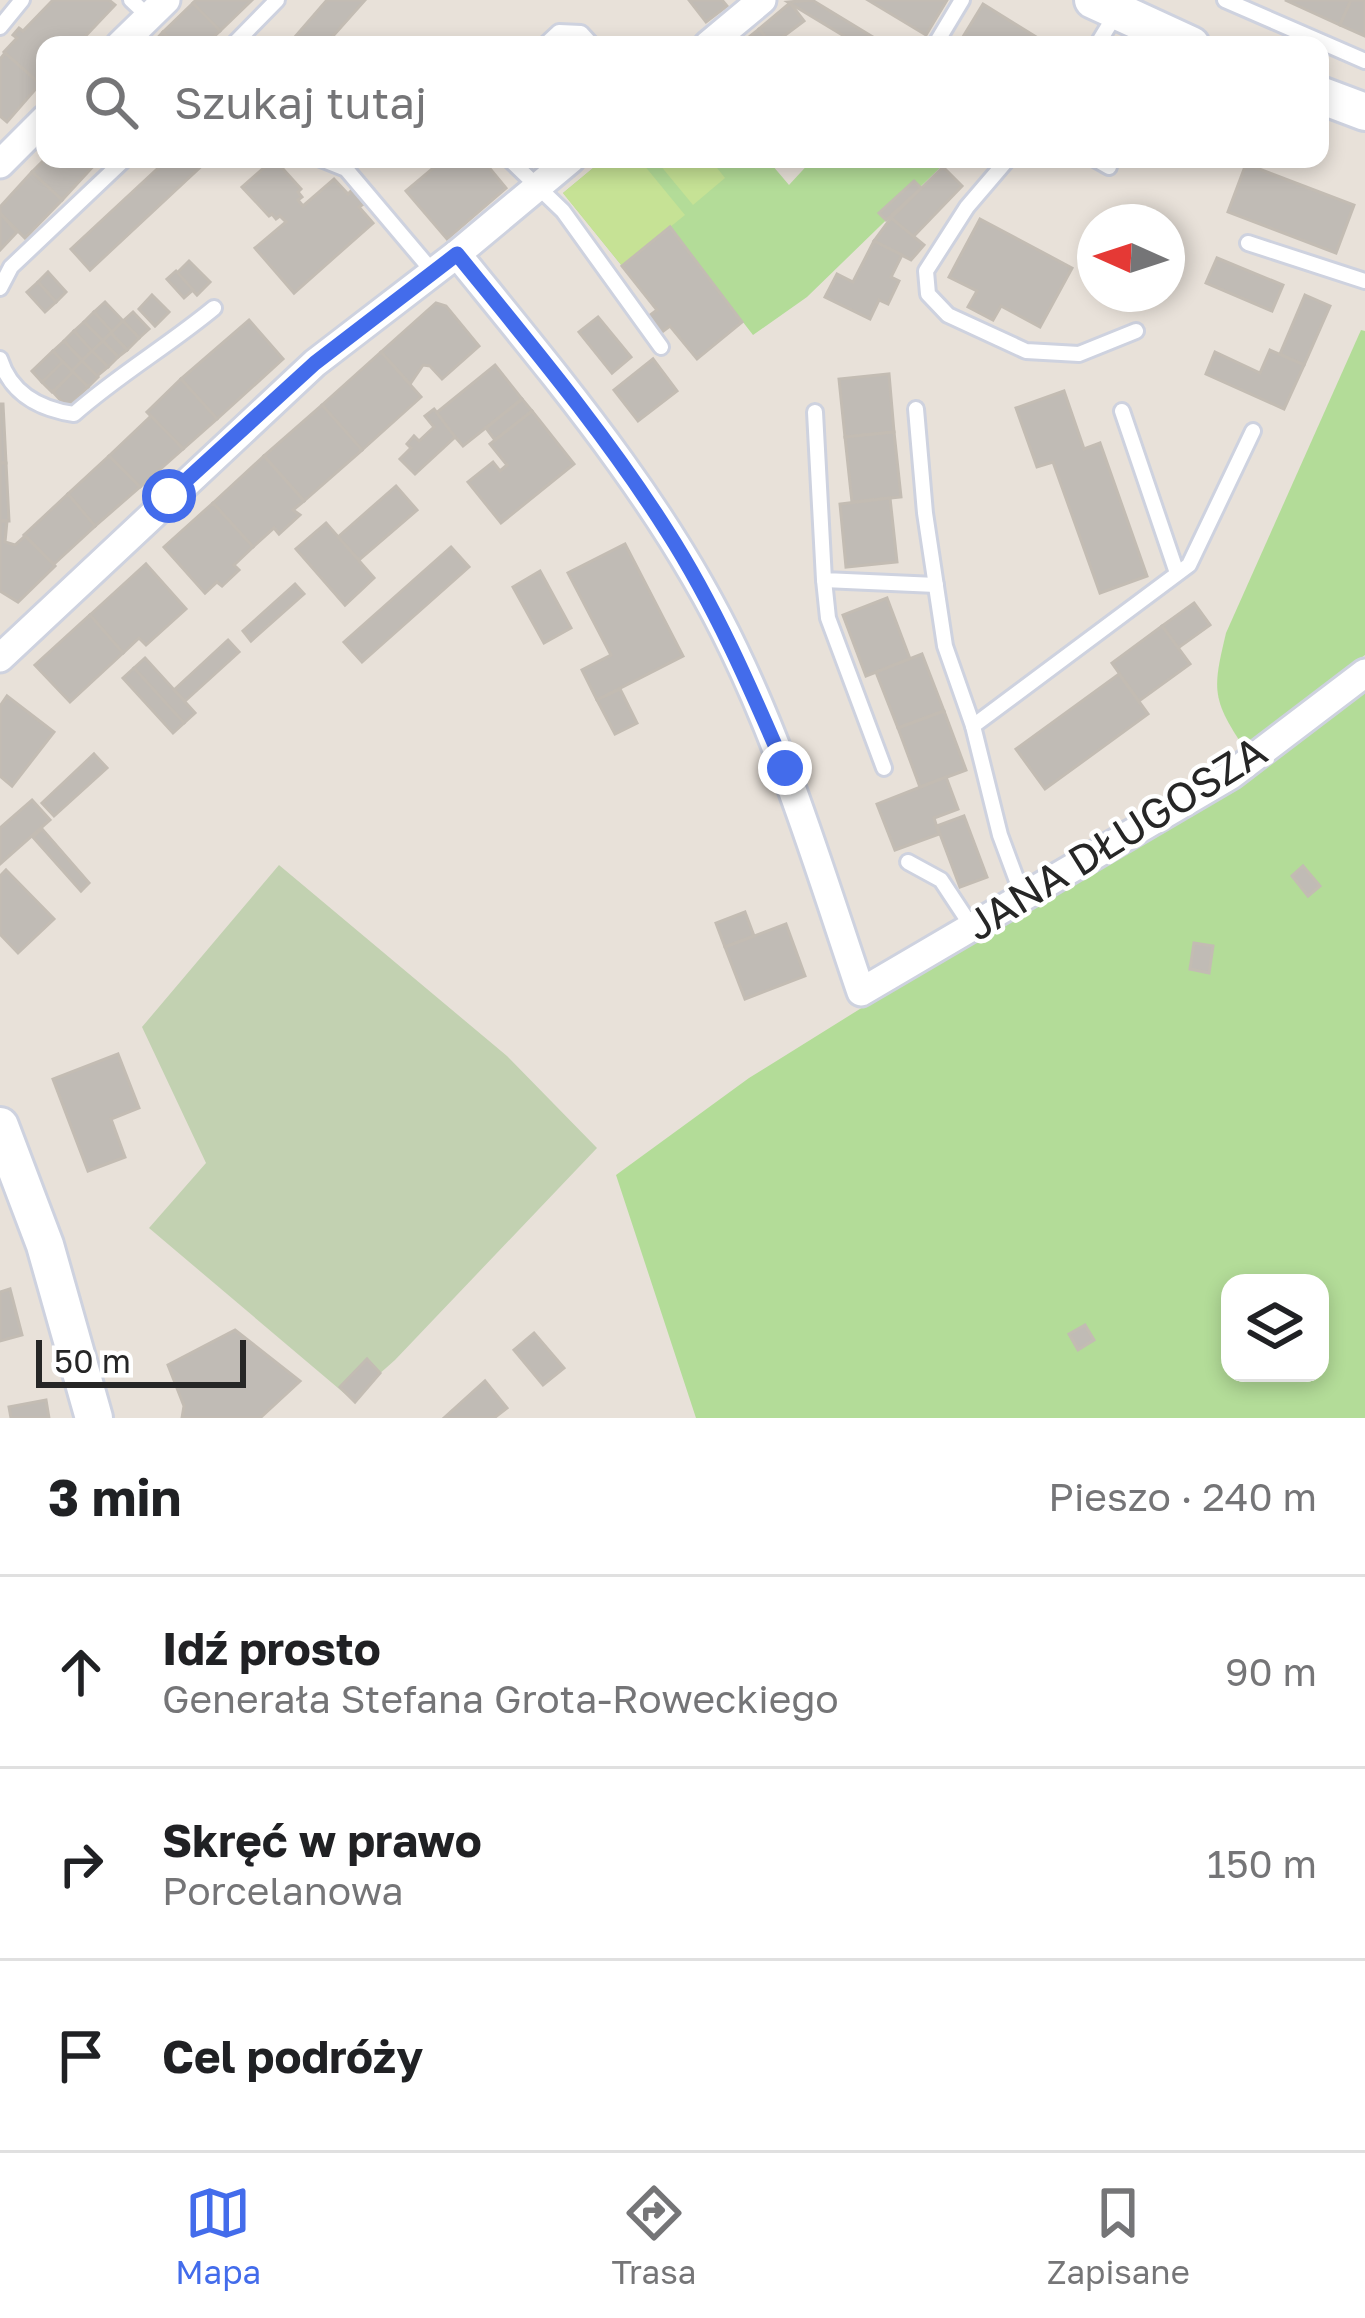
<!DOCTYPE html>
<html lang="pl">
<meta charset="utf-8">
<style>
:root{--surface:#fff;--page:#f6f6f6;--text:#202124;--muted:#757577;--line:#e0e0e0;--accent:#436ceb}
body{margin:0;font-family:"Golos Text",sans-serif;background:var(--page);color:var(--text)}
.controls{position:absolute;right:36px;bottom:36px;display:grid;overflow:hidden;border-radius:24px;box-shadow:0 6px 18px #0003}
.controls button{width:108px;height:108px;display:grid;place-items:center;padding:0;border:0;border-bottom:3px solid var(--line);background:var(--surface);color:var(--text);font:60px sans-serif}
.compass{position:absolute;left:1077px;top:204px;width:108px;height:108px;border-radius:50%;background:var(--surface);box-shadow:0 6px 18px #0003;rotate:273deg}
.scale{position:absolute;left:36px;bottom:30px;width:210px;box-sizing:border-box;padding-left:12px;border:6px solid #262626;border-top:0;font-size:33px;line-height:42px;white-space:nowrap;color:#262626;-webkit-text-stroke:9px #fff;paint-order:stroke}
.stop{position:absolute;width:36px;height:36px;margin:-27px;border:9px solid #436ceb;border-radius:50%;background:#fff}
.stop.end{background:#436ceb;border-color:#fff;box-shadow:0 3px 12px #0008}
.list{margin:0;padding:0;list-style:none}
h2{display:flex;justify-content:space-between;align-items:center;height:156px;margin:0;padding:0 48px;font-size:51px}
h2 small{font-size:39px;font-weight:400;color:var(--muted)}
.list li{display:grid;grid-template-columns:78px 1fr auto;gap:36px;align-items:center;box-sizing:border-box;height:192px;padding:0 48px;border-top:3px solid var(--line)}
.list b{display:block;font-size:45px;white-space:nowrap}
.list p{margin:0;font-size:39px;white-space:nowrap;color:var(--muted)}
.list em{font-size:39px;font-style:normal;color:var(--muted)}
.icon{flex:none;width:66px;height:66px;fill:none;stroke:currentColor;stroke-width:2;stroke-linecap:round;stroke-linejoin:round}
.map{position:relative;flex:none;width:1365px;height:1418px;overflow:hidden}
.search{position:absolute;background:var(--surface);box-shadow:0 6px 18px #0003;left:36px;right:36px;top:36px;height:132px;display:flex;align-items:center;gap:30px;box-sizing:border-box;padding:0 42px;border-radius:24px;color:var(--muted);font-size:45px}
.sheet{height:732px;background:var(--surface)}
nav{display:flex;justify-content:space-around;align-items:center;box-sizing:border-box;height:168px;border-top:3px solid var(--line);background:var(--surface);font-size:33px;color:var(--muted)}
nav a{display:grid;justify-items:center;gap:6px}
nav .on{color:var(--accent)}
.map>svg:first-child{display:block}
.green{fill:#b3dc98;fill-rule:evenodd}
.cemetery{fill:#c2d1b1}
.pitch{fill:#c6e295}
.building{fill:#c0bbb5;stroke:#c3bcb3;stroke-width:3}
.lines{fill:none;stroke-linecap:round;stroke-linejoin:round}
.lane-casing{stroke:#ced2df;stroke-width:20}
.street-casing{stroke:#ced2df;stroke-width:33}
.secondary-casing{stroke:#ced2df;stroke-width:42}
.lane{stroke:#fff;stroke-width:14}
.street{stroke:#fff;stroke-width:27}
.secondary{stroke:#fff;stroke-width:36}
.route{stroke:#436ceb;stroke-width:15}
.labels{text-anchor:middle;stroke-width:9;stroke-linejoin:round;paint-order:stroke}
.street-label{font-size:42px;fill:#262626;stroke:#fff}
</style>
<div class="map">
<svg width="1365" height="1418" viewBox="0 0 1365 1418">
<rect width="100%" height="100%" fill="#e8e1d9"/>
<!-- green -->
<g class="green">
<polygon points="604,159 767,159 789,185 813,159 949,159 807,297 753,335 670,228 622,266 563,193"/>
<path d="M1361 330 1365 331V655L1243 746C1211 698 1213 688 1226 633Z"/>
<path d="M1365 691V1418H696L616 1175 749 1078 884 994 1245 782ZM1230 1283H1320V1373H1230Z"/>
</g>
<!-- cemetery -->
<polygon class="cemetery" points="279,865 507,1056 597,1148 395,1360 351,1399 149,1228 206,1163 142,1027"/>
<!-- pitch -->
<g class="pitch">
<polygon points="604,159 639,159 685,215 622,266 563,193"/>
<polygon points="655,159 710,159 725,178 693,205"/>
</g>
<!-- building -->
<g class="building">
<polygon points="53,0 109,0 115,5 77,45 45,45 45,79 40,84 4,52 17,38 13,35 19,28 23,31"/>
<polygon points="196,0 252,0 220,31 193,3"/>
<polygon points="327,0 365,0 325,45 288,45"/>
<polygon points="689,0 722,0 727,6 706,22"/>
<polygon points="812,0 886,45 859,45 788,2"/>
<polygon points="868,0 947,0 926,35"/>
<polygon points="1285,0 1351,0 1340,25"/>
<polygon points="1351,0 1365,0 1365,36 1340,25"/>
<polygon points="193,3 220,31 205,45 175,45 163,32"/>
<polygon points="790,3 804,21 772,45 759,29"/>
<polygon points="983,4 1046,43 1045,45 958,45"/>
<polygon points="759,29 772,45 739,45"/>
<polygon points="163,32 175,45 151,45"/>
<polygon points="5,53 40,84 7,122 0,116 0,59"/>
<polygon points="45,159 94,159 97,162 62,200 32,172"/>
<polygon points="168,159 209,159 90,270 71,249"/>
<polygon points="274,159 301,189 298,192 302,197 298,200 303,206 334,179 348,194 353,189 365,203 359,207 373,223 294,293 255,248 286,222 280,216 276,219 272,214 269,216 242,187"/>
<polygon points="444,159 482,159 506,188 447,239 406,191"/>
<polygon points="1246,164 1354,205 1336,253 1228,212"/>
<polygon points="943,167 962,186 913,237 891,218"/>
<polygon points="32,172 62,200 25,238 0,213 0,207"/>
<polygon points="914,181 921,188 886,220 879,213"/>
<polygon points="0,213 17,232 0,250"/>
<polygon points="891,218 924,245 911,260 874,241"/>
<polygon points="980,219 1072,268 1040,327 1001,306 993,320 968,307 977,291 949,277"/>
<polygon points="670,227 742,322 697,359 670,326 662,332 649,316 657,310 622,266"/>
<polygon points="874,241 902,255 891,277 899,281 888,304 879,300 870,319 825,297 837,274 853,282"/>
<polygon points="1217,258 1283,285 1272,311 1206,283"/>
<polygon points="189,261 210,282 197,295 177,273"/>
<polygon points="176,271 193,290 184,298 167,279"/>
<polygon points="48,272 66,292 56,302 38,282"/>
<polygon points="38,282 56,302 45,312 27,292"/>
<polygon points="152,295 169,312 155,326 139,309"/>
<polygon points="1305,295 1330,306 1304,365 1280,354"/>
<polygon points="105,302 123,321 112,332 94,312"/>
<polygon points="436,303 446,306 479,346 442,379 430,366 423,365 410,384 381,352"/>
<polygon points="94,312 112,332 103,341 84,322"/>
<polygon points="133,312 149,329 139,338 123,321"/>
<polygon points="598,317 631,357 612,373 579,332"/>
<polygon points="249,320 283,359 217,419 181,379"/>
<polygon points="123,321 139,338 127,350 111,333"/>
<polygon points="84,322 103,341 92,351 74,331"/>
<polygon points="74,331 92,351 82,360 64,341"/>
<polygon points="111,333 127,350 118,357 103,341"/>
<polygon points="64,341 82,361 72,371 53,351"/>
<polygon points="103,341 118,357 108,367 92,351"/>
<polygon points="1270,350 1304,365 1284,409 1206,374 1215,352 1260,373"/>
<polygon points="53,351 63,362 42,382 32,371"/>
<polygon points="92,351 108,367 97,376 82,361"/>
<polygon points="381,352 421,397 362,450 322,405"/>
<polygon points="653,359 677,391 638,421 614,390"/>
<polygon points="82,361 98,377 88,387 72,371"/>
<polygon points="63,362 73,372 52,392 42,382"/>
<polygon points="495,365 522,399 463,446 435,414"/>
<polygon points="73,372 88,387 67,407 53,392"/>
<polygon points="889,374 894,432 845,437 839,379"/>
<polygon points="181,379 217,419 183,449 147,412"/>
<polygon points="1064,391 1084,449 1100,443 1147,576 1100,593 1053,462 1037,467 1016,408"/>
<polygon points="522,399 532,411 495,440 486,428"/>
<polygon points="0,404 3,404 6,463 0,463"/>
<polygon points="322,405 362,450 304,501 264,456"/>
<polygon points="434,409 455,437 415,474 400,459 411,448 407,444 414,436 419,441 434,427 425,416"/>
<polygon points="532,411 574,464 501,523 468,482 493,462 500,471 507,465 490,444"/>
<polygon points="151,416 183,449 140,487 109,456"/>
<polygon points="894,432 901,497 852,502 845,437"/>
<polygon points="109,456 140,487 95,526 68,494"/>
<polygon points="264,456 304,501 293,510 300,515 279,534 274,528 253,547 213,503"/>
<polygon points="0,463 6,463 9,521 0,521"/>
<polygon points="396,486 417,510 359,560 338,537"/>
<polygon points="68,494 95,526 54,564 24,535"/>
<polygon points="890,498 897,562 846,567 840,504"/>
<polygon points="213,503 253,547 234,565 239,570 222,586 217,582 205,593 164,547"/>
<polygon points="0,521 7,521 5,542 15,545 25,536 55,566 18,602 0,591"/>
<polygon points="326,523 374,578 345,605 296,549"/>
<polygon points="625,544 683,656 597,700 582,670 611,655 568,573"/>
<polygon points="451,547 469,567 362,662 344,642"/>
<polygon points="146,564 186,609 146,645 139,638 123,653 90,615"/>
<polygon points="540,571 571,628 544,643 513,587"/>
<polygon points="295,584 304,594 251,641 243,631"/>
<polygon points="887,598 910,659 866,676 843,615"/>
<polygon points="1194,603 1210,625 1178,648 1162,626"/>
<polygon points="90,615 123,653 70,702 35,665"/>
<polygon points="1162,626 1190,664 1139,701 1112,663"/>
<polygon points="228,640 239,652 185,701 174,690"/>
<polygon points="922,654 944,711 898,728 876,672"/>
<polygon points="145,658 195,713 184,723 134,668"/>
<polygon points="134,668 184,723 173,733 123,678"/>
<polygon points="1119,674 1148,714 1045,789 1016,749"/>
<polygon points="620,689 637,723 615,734 597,700"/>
<polygon points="7,696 54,732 12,786 0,776 0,706"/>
<polygon points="944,711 966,770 920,787 898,728"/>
<polygon points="94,754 107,768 54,816 42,803"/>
<polygon points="946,777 958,809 934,818 939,834 895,850 877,804"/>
<polygon points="32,800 50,820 0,864 0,828"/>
<polygon points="964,816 987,877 960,887 937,826"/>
<polygon points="42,829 89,883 81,891 33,837"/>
<polygon points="1303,866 1320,886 1308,896 1292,876"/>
<polygon points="6,870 54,919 18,953 0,934 0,876"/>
<polygon points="745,912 754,936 725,947 716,923"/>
<polygon points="786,924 805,976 745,999 725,947"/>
<polygon points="1194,943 1213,946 1209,973 1190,969"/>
<polygon points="118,1054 139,1108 111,1119 125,1157 88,1171 53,1079"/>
<polygon points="10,1289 22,1335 0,1341 0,1292"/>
<polygon points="1085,1325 1094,1340 1078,1350 1069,1334"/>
<polygon points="235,1330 300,1381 260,1418 182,1418 184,1406 168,1365"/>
<polygon points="534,1333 564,1368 543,1385 514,1350"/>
<polygon points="367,1359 380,1373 355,1402 340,1387"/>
<polygon points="485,1381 507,1408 494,1418 444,1418"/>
<polygon points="46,1400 49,1418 11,1418 9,1407"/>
</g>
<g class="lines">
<!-- lane casing -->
<g class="lane-casing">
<g id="lane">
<polyline points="131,0 149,17"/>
<polyline points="1225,0 1365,61"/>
<polyline points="0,27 22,0"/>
<polyline points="233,45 277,0"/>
<polyline points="545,45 559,32 581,33 592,45"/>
<polyline points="935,45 962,0"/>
<polyline points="1097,45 1117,12"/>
<polyline points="321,159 346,169 433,272"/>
<polyline points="509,159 563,211 661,347"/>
<polyline points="1008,159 967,207 926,271 928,294 948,315 1026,351 1079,354 1136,331"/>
<polyline points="1095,159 1109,167"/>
<polyline points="1248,243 1365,281"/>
<polyline points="0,288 11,267 125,159"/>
<path d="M0 359C11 394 40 409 74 414 118 375 168 346 214 308"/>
<polyline points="916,409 925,513 945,646 973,726 1000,835 1023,897"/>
<polyline points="1122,411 1177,573"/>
<polyline points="815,412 824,580 936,585"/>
<polyline points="824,580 828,618 884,768"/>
<polyline points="973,726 1189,565 1253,431"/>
<polyline points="908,862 941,880 972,927"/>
</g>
</g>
<!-- street casing -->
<g class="street-casing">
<g id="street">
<polyline points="120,45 166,0"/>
<polyline points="708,45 762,0"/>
<polyline points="0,164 45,119"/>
<path d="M457 254C558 379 664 503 734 650 787 760 822 877 861 992L1231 775 1365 673"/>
<polyline points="0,658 315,363 457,254 571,159"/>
</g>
</g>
<!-- secondary casing -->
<g class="secondary-casing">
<g id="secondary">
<polyline points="1093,0 1191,45"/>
<polyline points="1320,95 1365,112"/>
<polyline points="0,1126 45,1245 94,1418"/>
</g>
</g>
<!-- lane -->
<use href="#lane" class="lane"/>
<!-- street -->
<use href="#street" class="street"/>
<!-- secondary -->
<use href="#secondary" class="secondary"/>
</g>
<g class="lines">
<!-- route -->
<path class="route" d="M169 496 315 363 457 254C530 344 605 433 667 531 715 606 750 687 785 768"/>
</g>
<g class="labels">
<!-- street labels -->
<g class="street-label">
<text transform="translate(1116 838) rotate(-32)" y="15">JANA DŁUGOSZA</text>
</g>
</g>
</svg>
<div class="controls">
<button><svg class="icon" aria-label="layers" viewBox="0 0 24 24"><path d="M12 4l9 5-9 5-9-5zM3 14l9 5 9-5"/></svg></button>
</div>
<svg class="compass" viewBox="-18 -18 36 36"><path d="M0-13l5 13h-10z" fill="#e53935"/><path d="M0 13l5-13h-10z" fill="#757577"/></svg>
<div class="scale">50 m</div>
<div class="stop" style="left:169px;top:496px"></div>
<div class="stop end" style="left:785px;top:768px"></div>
<div class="search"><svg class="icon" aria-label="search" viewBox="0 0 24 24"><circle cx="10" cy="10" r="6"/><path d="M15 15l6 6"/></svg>Szukaj tutaj</div>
</div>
<section class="sheet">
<h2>3 min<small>Pieszo · 240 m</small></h2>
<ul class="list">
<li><svg class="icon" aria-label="ahead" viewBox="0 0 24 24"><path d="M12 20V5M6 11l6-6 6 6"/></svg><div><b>Idź prosto</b><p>Generała Stefana Grota-Roweckiego</p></div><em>90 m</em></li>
<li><svg class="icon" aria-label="right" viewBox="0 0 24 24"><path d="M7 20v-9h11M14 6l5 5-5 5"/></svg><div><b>Skręć w prawo</b><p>Porcelanowa</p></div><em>150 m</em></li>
<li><svg class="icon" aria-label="arrive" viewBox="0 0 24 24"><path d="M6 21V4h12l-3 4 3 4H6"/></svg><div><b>Cel podróży</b></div></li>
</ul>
</section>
<nav>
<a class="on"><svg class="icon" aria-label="map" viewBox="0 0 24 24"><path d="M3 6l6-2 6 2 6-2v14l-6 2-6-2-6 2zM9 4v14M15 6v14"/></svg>Mapa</a>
<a><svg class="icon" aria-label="directions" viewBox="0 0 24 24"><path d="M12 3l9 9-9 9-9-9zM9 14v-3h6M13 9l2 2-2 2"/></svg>Trasa</a>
<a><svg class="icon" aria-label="saved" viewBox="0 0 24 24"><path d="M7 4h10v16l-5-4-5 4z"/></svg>Zapisane</a>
</nav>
